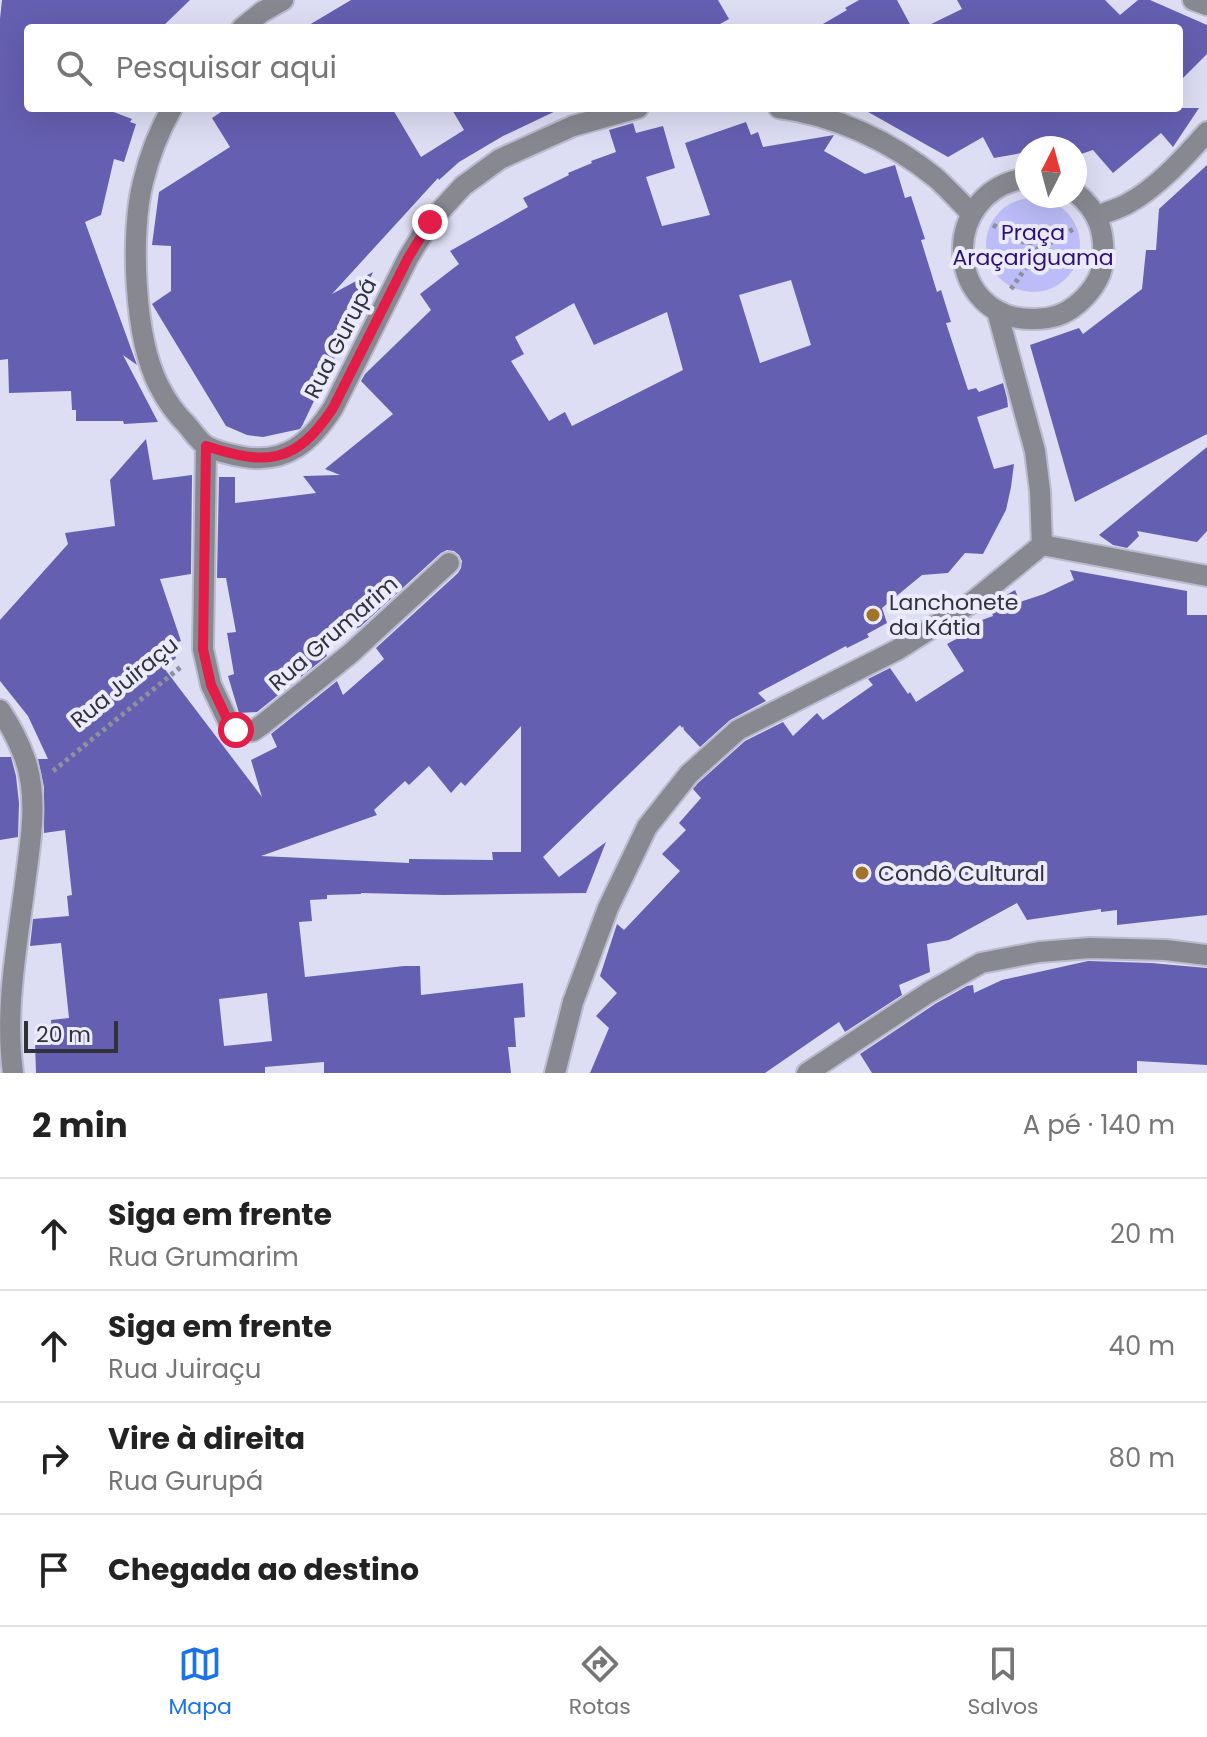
<!DOCTYPE html>
<html lang="pt">
<meta charset="utf-8">
<style>
:root{--surface:#fff;--page:#f6f6f6;--text:#222;--muted:#767676;--line:#e0e0e0;--accent:#1a73e8}
body{margin:0;font-family:Poppins,sans-serif;background:var(--page);color:var(--text)}
.compass{position:absolute;left:1015px;top:136px;width:72px;height:72px;border-radius:50%;background:var(--surface);box-shadow:0 8px 32px #0002;rotate:6deg}
.scale{position:absolute;left:24px;bottom:20px;width:94px;box-sizing:border-box;padding-left:8px;border:4px solid #313139;border-top:0;font-size:22px;line-height:28px;white-space:nowrap;color:#313139;-webkit-text-stroke:6px #ebebfd;paint-order:stroke}
.stop{position:absolute;width:24px;height:24px;margin:-18px;border:6px solid #e11d48;border-radius:50%;background:#fff}
.stop.end{background:#e11d48;border-color:#fff;box-shadow:0 2px 8px #0008}
.list{margin:0;padding:0;list-style:none}
h2{display:flex;justify-content:space-between;align-items:center;height:104px;margin:0;padding:0 32px;font-size:34px}
h2 small{font-size:26px;font-weight:400;color:var(--muted)}
.list li{display:grid;grid-template-columns:52px 1fr auto;gap:24px;align-items:center;box-sizing:border-box;height:112px;padding:0 32px;border-top:2px solid var(--line)}
.list b{display:block;font-size:30px;white-space:nowrap}
.list p{margin:0;font-size:26px;white-space:nowrap;color:var(--muted)}
.list em{font-size:26px;font-style:normal;color:var(--muted)}
.icon{flex:none;width:44px;height:44px;fill:none;stroke:currentColor;stroke-width:2;stroke-linecap:round;stroke-linejoin:round}
.map{position:relative;flex:none;width:1207px;height:1073px;overflow:hidden}
.search{position:absolute;background:var(--surface);box-shadow:0 8px 32px #0002;left:24px;right:24px;top:24px;height:88px;display:flex;align-items:center;gap:20px;box-sizing:border-box;padding:0 28px;border-radius:8px;color:var(--muted);font-size:30px}
.sheet{height:552px;background:var(--surface)}
nav{display:flex;justify-content:space-around;align-items:center;box-sizing:border-box;height:112px;border-top:2px solid var(--line);background:var(--surface);font-size:22px;color:var(--muted)}
nav a{display:grid;justify-items:center;gap:4px}
nav .on{color:var(--accent)}
.map>svg:first-child{display:block}
.green{fill:#bcbcf9}
.building{fill:#655fb1;fill-rule:evenodd}
.lines{fill:none;stroke-linecap:round;stroke-linejoin:round}
.minor-casing{stroke:#bbbbcf;stroke-width:24}
.path{stroke:#8f8f9f;stroke-width:5;stroke-dasharray:4 4;stroke-linecap:butt}
.minor{stroke:#888891;stroke-width:20}
.route{stroke:#e11d48;stroke-width:10}
.poi-dot{fill:#a37328;stroke:#ebebfd;stroke-width:3}
.labels{text-anchor:middle;stroke-width:8;stroke-linejoin:round;paint-order:stroke}
.park-label{font-size:22px;fill:#2d1177;stroke:#ebebfd}
.street-label{font-size:22px;fill:#313139;stroke:#ebebfd}
.poi-label{font-size:22px;fill:#313139;stroke:#ebebfd;text-anchor:start}
</style>
<div class="map">
<svg width="1207" height="1073" viewBox="0 0 1207 1073">
<rect width="100%" height="100%" fill="#dddef4"/>
<!-- green -->
<circle class="green" cx="1033" cy="245" r="47"/>
<!-- building -->
<g class="building">
<polygon points="2,0 190,0 161,28 28,28 28,108 103,108 132,119 130,122 136,124 124,162 114,159 101,215 85,222 137,365 123,355 158,422 124,424 123,421 76,421 76,410 72,410 71,391 9,393 8,359 0,360 0,19"/>
<polygon points="351,0 718,0 729,19 713,28 304,28"/>
<polygon points="859,0 897,0 912,28 816,28 847,10 845,8"/>
<polygon points="957,0 1105,0 1120,15 1138,0 1150,0 1207,25 1207,54 1179,82 1179,28 923,28 962,9"/>
<polygon points="227,108 392,108 421,157 464,130 451,108 562,108 503,136 459,162 439,180 438,178 332,294 373,272 337,353 302,426 300,429 263,437 247,435 226,426 152,304 171,291 171,246 152,245 159,192 230,147 212,118"/>
<polygon points="861,108 1199,108 1173,147 1161,133 1113,173 1093,150 1075,156 1075,148 1027,148 1027,152 994,158 983,137 948,157"/>
<path d="M746 122 751 135 758 132 763 147 834 135 824 151 865 174 895 165 905 198 911 196 925 239 921 240 937 292 941 290 951 322 946 323 968 390 976 388 979 392 1003 383 1007 398 1008 407 977 417 994 469 1014 464 1011 487 1006 510 983 554 965 553 948 573 922 575 882 608 887 623 867 634 869 637 847 648 846 646 758 693 766 701 730 720 700 747 684 730 683 726 682 728 680 725 543 857 559 877 606 842 586 893 444 895 361 893V894L327 895V899L310 900 312 921 299 922 305 977 404 966H420L421 995 523 983 525 1017 514 1018 516 1047H508L511 1073H324V1062L265 1067V1073H36L35 1042 53 1040 51 1020 69 1018 61 943 30 946 33 919 69 916 67 896 72 895 65 830 44 833V787L38 759H48L28 716 0 681V620L68 544 65 533 115 526 110 480 146 439 153 480 192 475 191 574 160 579 181 641 170 644 176 658 164 668 262 797 251 760 277 747 271 734 337 681 343 695 384 659 376 648 458 573 461 568 462 561 459 555 454 551 447 550 441 553 360 627 321 642 327 656 257 712 239 713 228 676 234 674 227 633 236 632 226 578H217L219 477H235V503L316 493 303 476 340 475 325 469 393 414 361 381 365 374 431 310 420 294 459 264 450 251 528 207 523 198 569 175 568 173 592 163 591 161 616 152 609 130 633 123 636 133 663 126 675 168 646 177 662 226 710 215 685 143ZM791 280 811 345 760 363 739 295ZM574 303 594 345 667 312 683 370 572 426 565 412 549 421 511 361 524 354 515 337ZM521 726V852H492L493 860 409 859V863L261 856 377 815 374 810 405 781 409 785 429 766 451 793 461 782 465 786ZM267 993 272 1041 224 1046 219 999Z"/>
<polygon points="1207,165 1207,434 1075,502 1030,345 1079,328 1083,334 1142,289 1146,250 1156,250 1159,209"/>
<polygon points="1207,447 1207,531 1197,542 1137,531 1139,536 1127,548 1113,545 1099,535"/>
<polygon points="1070,570 1187,591 1187,615 1207,615 1207,915 1117,925 1117,910 1101,912 1101,909 1027,920 1017,903 949,940 927,944 930,972 899,985 902,995 845,1032 839,1022 765,1073 590,1073 609,1028 596,1016 617,993 600,976 617,924 624,930 680,871 662,854 686,830 679,823 701,798 693,789 698,783 745,741 783,722 793,736 817,713 823,720 873,685 868,679 890,668 908,694 910,692 916,702 964,671 947,644 973,630 971,624 993,616 989,605 1015,590 1020,602 1044,594 1074,580"/>
<polygon points="0,757 11,757 16,776 19,803 18,837 0,840"/>
<polygon points="1088,961 1151,963 1207,968 1207,1065 1137,1061 1137,1073 872,1073 860,1054 935,1004 967,986 973,985 974,993 1002,980"/>
</g>
<g class="lines">
<!-- minor casing -->
<g class="minor-casing">
<g id="minor">
<polyline points="1193,0 1207,5"/>
<polyline points="242,28 262,12 283,0"/>
<path d="M172 108C159 131 149 157 143 182 130 233 134 338 159 386 166 400 176 414 187 425 193 432 200 443 208 447 219 452 232 455 244 457 286 464 311 442 333 408L408 258 430 222 463 186 500 159 573 126 638 108"/>
<path d="M779 108C835 115 892 142 936 178 948 189 960 202 971 213"/>
<path d="M1027 178C936 191 945 322 1035 319 1049 319 1064 315 1075 306 1088 296 1102 279 1103 261 1105 232 1099 211 1075 192"/>
<path d="M1097 216C1106 212 1118 209 1127 204 1157 188 1185 157 1207 132"/>
<polyline points="997,311 1035,451 1040,491 1042,545"/>
<polyline points="206,446 203,649 211,685 229,723 236,730 245,732 253,731 263,724 351,653 449,563"/>
<polyline points="1042,545 1207,576"/>
<path d="M0 710C10 725 19 742 25 759 38 796 31 839 26 876 18 941 4 1008 13 1073"/>
<polyline points="555,1073 573,1002 608,908 647,827 689,774 738,730 897,650 971,603 1042,545"/>
<polyline points="807,1073 928,993 981,963 1039,952 1090,948 1166,950 1207,955"/>
</g>
</g>
<!-- path -->
<g class="path">
<polyline points="993,225 1038,250 1075,228"/>
<polyline points="1011,289 1038,250"/>
<polyline points="53,771 182,666"/>
</g>
<!-- minor -->
<use href="#minor" class="minor"/>
</g>
<g class="lines">
<!-- route -->
<path class="route" d="M236 730 229 723 211 685 203 649 206 446C267 466 296 464 333 408L408 258 430 222"/>
</g>
<!-- markers -->
<g class="poi-dot">
<circle cx="873" cy="615" r="8"/>
<circle cx="862" cy="873" r="8"/>
</g>
<g class="labels">
<!-- park labels -->
<g class="park-label">
<text x="1033" y="240">Praça<tspan x="1033" dy="25">Araçariguama</tspan></text>
</g>
<!-- street labels -->
<g class="street-label">
<text transform="translate(340 338) rotate(-63)" y="8">Rua Gurupá</text>
<text transform="translate(333 633) rotate(-41)" y="8">Rua Grumarim</text>
<text transform="translate(124 682) rotate(-39)" y="8">Rua Juiraçu</text>
</g>
<!-- poi labels -->
<g class="poi-label">
<text x="889" y="610">Lanchonete<tspan x="889" dy="25">da Kátia</tspan></text>
<text x="878" y="881">Condô Cultural</text>
</g>
</g>
</svg>
<svg class="compass" viewBox="-18 -18 36 36"><path d="M0-13l5 13h-10z" fill="#e53935"/><path d="M0 13l5-13h-10z" fill="#767676"/></svg>
<div class="scale">20 m</div>
<div class="stop" style="left:236px;top:730px"></div>
<div class="stop end" style="left:430px;top:222px"></div>
<div class="search"><svg class="icon" aria-label="search" viewBox="0 0 24 24"><circle cx="10" cy="10" r="6"/><path d="M15 15l6 6"/></svg>Pesquisar aqui</div>
</div>
<section class="sheet">
<h2>2 min<small>A pé · 140 m</small></h2>
<ul class="list">
<li><svg class="icon" aria-label="ahead" viewBox="0 0 24 24"><path d="M12 20V5M6 11l6-6 6 6"/></svg><div><b>Siga em frente</b><p>Rua Grumarim</p></div><em>20 m</em></li>
<li><svg class="icon" aria-label="ahead" viewBox="0 0 24 24"><path d="M12 20V5M6 11l6-6 6 6"/></svg><div><b>Siga em frente</b><p>Rua Juiraçu</p></div><em>40 m</em></li>
<li><svg class="icon" aria-label="right" viewBox="0 0 24 24"><path d="M7 20v-9h11M14 6l5 5-5 5"/></svg><div><b>Vire à direita</b><p>Rua Gurupá</p></div><em>80 m</em></li>
<li><svg class="icon" aria-label="arrive" viewBox="0 0 24 24"><path d="M6 21V4h12l-3 4 3 4H6"/></svg><div><b>Chegada ao destino</b></div></li>
</ul>
</section>
<nav>
<a class="on"><svg class="icon" aria-label="map" viewBox="0 0 24 24"><path d="M3 6l6-2 6 2 6-2v14l-6 2-6-2-6 2zM9 4v14M15 6v14"/></svg>Mapa</a>
<a><svg class="icon" aria-label="directions" viewBox="0 0 24 24"><path d="M12 3l9 9-9 9-9-9zM9 14v-3h6M13 9l2 2-2 2"/></svg>Rotas</a>
<a><svg class="icon" aria-label="saved" viewBox="0 0 24 24"><path d="M7 4h10v16l-5-4-5 4z"/></svg>Salvos</a>
</nav>
